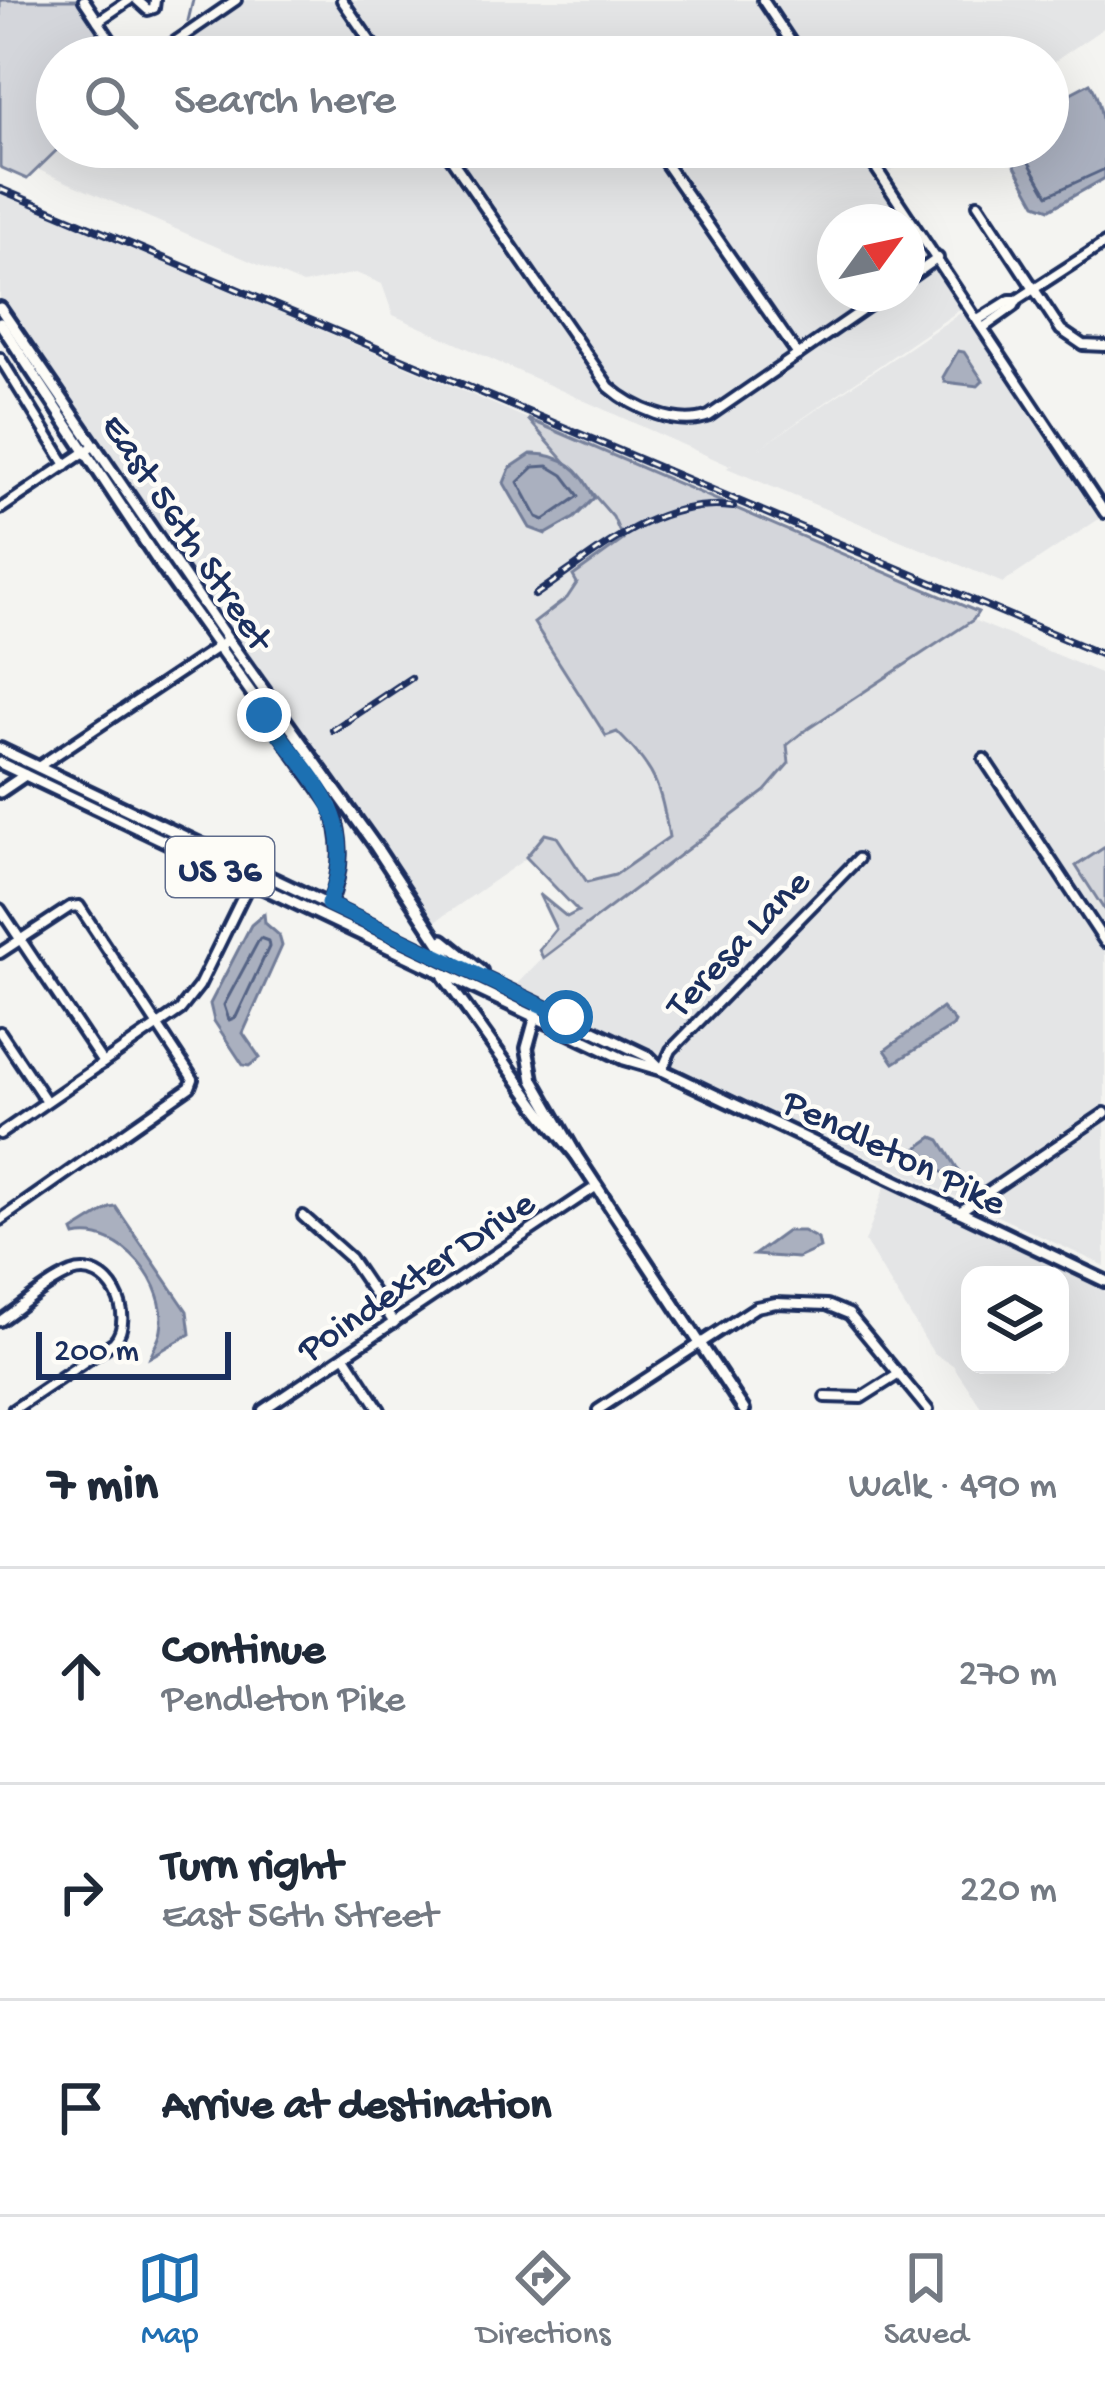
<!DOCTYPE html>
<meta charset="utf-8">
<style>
:root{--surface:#fff;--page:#f2f2f3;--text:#1f2937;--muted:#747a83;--line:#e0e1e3;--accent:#1f6fb2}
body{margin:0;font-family:"Gochi Hand",sans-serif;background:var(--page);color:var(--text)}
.controls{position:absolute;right:36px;bottom:36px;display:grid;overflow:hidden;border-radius:24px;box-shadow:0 12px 48px #0002}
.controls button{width:108px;height:108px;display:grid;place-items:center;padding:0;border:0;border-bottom:3px solid var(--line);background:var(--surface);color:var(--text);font:60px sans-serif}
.compass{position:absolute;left:817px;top:204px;width:108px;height:108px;border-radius:50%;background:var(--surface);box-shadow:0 12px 48px #0002;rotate:57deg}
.scale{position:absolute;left:36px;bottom:30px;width:195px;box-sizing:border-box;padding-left:12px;border:6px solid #1b2f5e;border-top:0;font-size:33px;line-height:42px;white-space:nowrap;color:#1b2f5e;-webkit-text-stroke:9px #fdfcf7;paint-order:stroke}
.stop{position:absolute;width:36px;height:36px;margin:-27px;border:9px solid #1f6fb2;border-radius:50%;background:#fff}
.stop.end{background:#1f6fb2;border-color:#fff;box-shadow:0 3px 12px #0008}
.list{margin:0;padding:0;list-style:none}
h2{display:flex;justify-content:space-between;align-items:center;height:156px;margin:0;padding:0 48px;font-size:51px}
h2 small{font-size:39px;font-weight:400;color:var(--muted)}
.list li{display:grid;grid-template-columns:78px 1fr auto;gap:36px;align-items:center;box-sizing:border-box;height:216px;padding:0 48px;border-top:3px solid var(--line)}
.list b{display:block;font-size:45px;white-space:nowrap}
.list p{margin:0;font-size:39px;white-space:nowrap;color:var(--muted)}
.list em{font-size:39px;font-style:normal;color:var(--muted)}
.icon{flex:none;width:66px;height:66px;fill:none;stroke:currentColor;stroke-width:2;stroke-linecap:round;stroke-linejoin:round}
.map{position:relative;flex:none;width:1105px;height:1410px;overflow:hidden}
.search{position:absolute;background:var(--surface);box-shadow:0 12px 48px #0002;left:36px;right:36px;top:36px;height:132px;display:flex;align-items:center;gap:30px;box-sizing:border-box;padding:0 42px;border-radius:66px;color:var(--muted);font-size:45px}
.sheet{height:804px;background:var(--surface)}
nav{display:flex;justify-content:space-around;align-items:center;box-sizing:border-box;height:168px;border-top:3px solid var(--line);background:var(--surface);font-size:33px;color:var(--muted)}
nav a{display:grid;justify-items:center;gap:6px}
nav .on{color:var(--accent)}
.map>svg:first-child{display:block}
.built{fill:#e4e5e6;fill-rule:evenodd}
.green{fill:#d4d6db;stroke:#78829c;stroke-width:3}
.water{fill:#aab0bf;stroke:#717c98;stroke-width:3}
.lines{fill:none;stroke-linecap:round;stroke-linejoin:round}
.shore{stroke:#546385;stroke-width:3}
.stream{stroke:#717c98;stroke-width:3}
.minor-casing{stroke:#1b2f5e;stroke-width:16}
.major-casing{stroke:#1b2f5e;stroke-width:18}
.minor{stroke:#fdfcf7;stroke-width:8}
.major{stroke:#fdfcf7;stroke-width:9}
.rail-casing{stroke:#1b2f5e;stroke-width:8}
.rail{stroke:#fdfcf7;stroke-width:3;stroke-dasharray:9;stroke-linecap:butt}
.route{stroke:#1f6fb2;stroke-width:15}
.labels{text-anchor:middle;stroke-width:9;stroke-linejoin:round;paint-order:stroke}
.shield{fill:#fdfcf7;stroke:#5f6c8c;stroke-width:3}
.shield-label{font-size:36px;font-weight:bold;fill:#1b2f5e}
.street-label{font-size:39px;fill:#1b2f5e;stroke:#fdfcf7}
</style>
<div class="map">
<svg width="1105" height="1410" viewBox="0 0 1105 1410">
<rect width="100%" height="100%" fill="#f4f4f1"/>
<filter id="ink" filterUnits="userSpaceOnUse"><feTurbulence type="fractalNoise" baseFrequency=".00833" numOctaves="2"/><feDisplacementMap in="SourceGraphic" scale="24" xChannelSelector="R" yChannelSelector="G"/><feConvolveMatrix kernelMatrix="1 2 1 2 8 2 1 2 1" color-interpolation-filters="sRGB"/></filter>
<g filter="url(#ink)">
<!-- built -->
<g class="built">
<polygon points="246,0 755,0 794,57 163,57"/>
<polygon points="765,0 1105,0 1105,27 1048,66 1048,57 804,57"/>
<polygon points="57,147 855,147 906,222 835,222 835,294 907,294 907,223 964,307 758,449 962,312 1099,519 1003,583 727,468 732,464 728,465 393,315 382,284 356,273 303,284 25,164"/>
<polygon points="865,147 928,147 884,176"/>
<polygon points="0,192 528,419 613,517 623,540 574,575 577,583 567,598 534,623 605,736 616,732 654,776 663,793 669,838 615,875 587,882 557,837 433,923 0,299"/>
<polygon points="973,620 1105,675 1105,1266 669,1064 514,987 547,953 737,813 787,745 803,732"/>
<path d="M885 1186 1105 1290V1410H983L953 1365 934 1354 865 1242ZM970 1275H1060V1365H970Z"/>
</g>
<!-- green -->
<g class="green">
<polygon points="0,0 83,0 122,57 57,57 57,147 60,147 27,179 0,167"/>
<path d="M528 419 978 612 973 620 803 732 787 745 789 763 765 791 543 958 539 950 556 929 539 894 567 917 578 911 526 857 545 834 557 837 587 882 615 875 669 837C660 785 656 770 617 732L606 736 534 623 567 598 577 583 573 576 623 540 613 517Z"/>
<polygon points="1105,847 1105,911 1076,866"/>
</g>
<!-- water -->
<g class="water">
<path d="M1090 83C1105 106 1105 148 1105 178L1050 209 1036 204 1009 155 1008 147H1048V105Z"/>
<polygon points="958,351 964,352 983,381 978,386 945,382 943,377"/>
<path d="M531 454C563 453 582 470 594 498L574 518 546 534 530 528 504 483 510 468Z"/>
<polygon points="264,914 265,923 279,935 282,946 243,1033 260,1058 249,1066 243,1065 214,1021 210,1004 251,925"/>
<polygon points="942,1008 955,1022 953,1026 894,1063 885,1050"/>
<polygon points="933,1137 940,1140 962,1176 959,1181 909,1154"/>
<path d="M116 1207 187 1311 190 1334 150 1357C153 1349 160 1339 161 1330 169 1285 122 1226 75 1236L73 1231 110 1208Z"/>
<polygon points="787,1231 803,1231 818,1239 820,1248 798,1258 754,1255"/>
</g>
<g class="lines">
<!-- shore -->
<g class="shore">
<polyline points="1020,147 1048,195 1105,169"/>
<polygon points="548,466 563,475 579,496 544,520 537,517 518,482 534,467"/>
<polygon points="260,938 268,941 269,947 236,1017 229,1020 224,1005"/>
</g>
<!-- stream -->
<polyline class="stream" points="188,21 193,0"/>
<!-- minor casing -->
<g class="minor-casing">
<g id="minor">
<polyline points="84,0 122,57"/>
<polyline points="137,0 148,10 154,8 155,0"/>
<polyline points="342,0 381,57"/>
<polyline points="763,0 801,57"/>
<polyline points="98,21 129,0"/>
<polyline points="153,57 236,0"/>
<path d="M443 147 609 387C633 408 677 428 709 416L886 294"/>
<polyline points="654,147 798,355"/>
<polyline points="862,147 1105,513"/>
<polyline points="978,204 1061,330 1083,345 1105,346"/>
<polyline points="907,280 938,258"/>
<polyline points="978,320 1010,300 1017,300 1105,243"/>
<polyline points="983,328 1014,306 1017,300"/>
<polyline points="0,358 66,465"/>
<polyline points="0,509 95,445"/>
<polyline points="984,759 1105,942"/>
<polyline points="38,767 228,640"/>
<polyline points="0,909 103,1063"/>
<polyline points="0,953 70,907 79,906 193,1079 190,1087 0,1220"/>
<polyline points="0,1032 46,1101"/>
<polyline points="662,1070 671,1050 858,859"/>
<polyline points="0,1134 180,1010 199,986 250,882"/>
<polyline points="959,1212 1105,1113"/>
<polyline points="303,1216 350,1258 394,1323"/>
<path d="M0 1321C22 1306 47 1283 72 1273 109 1260 137 1316 114 1342L13 1410"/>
<polyline points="345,1356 380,1410"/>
<polyline points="825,1397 861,1398 899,1374"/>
<polyline points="263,1410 597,1186"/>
<polyline points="598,1410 756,1307 776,1303 827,1305 849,1314 928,1410"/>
</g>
</g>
<!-- major casing -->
<g class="major-casing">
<g id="major">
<polyline points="0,308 228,640 376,847 453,964"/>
<path d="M0 323 159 563 331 805C343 841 343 868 329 905"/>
<polyline points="0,749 649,1057 662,1070"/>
<polyline points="0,763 624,1059 662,1070 1105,1281"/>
<polyline points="0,792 25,775"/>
<polyline points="443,940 481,971"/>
<polyline points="444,977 540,1111 576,1155"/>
<polyline points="537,1012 527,1048 533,1080 576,1155 744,1410"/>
</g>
</g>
<!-- minor -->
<use href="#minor" class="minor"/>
<!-- major -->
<use href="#major" class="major"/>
<!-- rail casing -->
<g class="rail-casing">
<g id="rail">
<polyline points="0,189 1105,656"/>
<path d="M535 595C596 554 655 497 733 507"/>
<polyline points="333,730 411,678"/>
</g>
</g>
<!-- rail -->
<use href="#rail" class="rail"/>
</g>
</g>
<g class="lines" filter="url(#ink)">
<!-- route -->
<path class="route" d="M264 715C312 779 364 820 328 904L566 1017"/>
</g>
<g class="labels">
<!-- shield labels -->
<rect class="shield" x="166" y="837" width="108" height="60" rx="9"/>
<g class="shield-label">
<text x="220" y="880">US 36</text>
</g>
<!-- street labels -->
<g class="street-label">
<text transform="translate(190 530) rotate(56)" y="14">East 56th Street</text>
<text transform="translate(735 941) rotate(-46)" y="14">Teresa Lane</text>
<text transform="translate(896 1149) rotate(26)" y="14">Pendleton Pike</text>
<text transform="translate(414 1273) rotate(-34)" y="14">Poindexter Drive</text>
</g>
</g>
</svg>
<div class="controls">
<button><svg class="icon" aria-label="layers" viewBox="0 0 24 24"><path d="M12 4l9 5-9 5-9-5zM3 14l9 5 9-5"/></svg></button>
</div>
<svg class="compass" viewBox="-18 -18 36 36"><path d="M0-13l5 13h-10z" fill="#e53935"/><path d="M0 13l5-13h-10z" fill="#747a83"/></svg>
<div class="scale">200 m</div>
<div class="stop" style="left:566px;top:1017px"></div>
<div class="stop end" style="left:264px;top:715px"></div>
<div class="search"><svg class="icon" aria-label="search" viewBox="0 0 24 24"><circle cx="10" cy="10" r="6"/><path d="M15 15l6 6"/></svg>Search here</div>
</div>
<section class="sheet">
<h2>7 min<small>Walk · 490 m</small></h2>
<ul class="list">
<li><svg class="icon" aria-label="ahead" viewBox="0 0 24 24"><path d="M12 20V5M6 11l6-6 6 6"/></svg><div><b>Continue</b><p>Pendleton Pike</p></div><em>270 m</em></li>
<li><svg class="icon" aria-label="right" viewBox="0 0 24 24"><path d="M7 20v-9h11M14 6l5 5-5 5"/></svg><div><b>Turn right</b><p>East 56th Street</p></div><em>220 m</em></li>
<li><svg class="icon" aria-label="arrive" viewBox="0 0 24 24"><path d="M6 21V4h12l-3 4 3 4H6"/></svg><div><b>Arrive at destination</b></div></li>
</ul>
</section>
<nav>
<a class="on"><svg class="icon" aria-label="map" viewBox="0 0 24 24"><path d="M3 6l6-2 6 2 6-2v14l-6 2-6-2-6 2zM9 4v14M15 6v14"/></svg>Map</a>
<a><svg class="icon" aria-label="directions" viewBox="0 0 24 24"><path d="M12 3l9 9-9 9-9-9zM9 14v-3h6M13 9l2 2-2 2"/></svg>Directions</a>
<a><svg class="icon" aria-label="saved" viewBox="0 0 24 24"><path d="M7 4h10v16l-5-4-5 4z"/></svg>Saved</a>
</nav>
